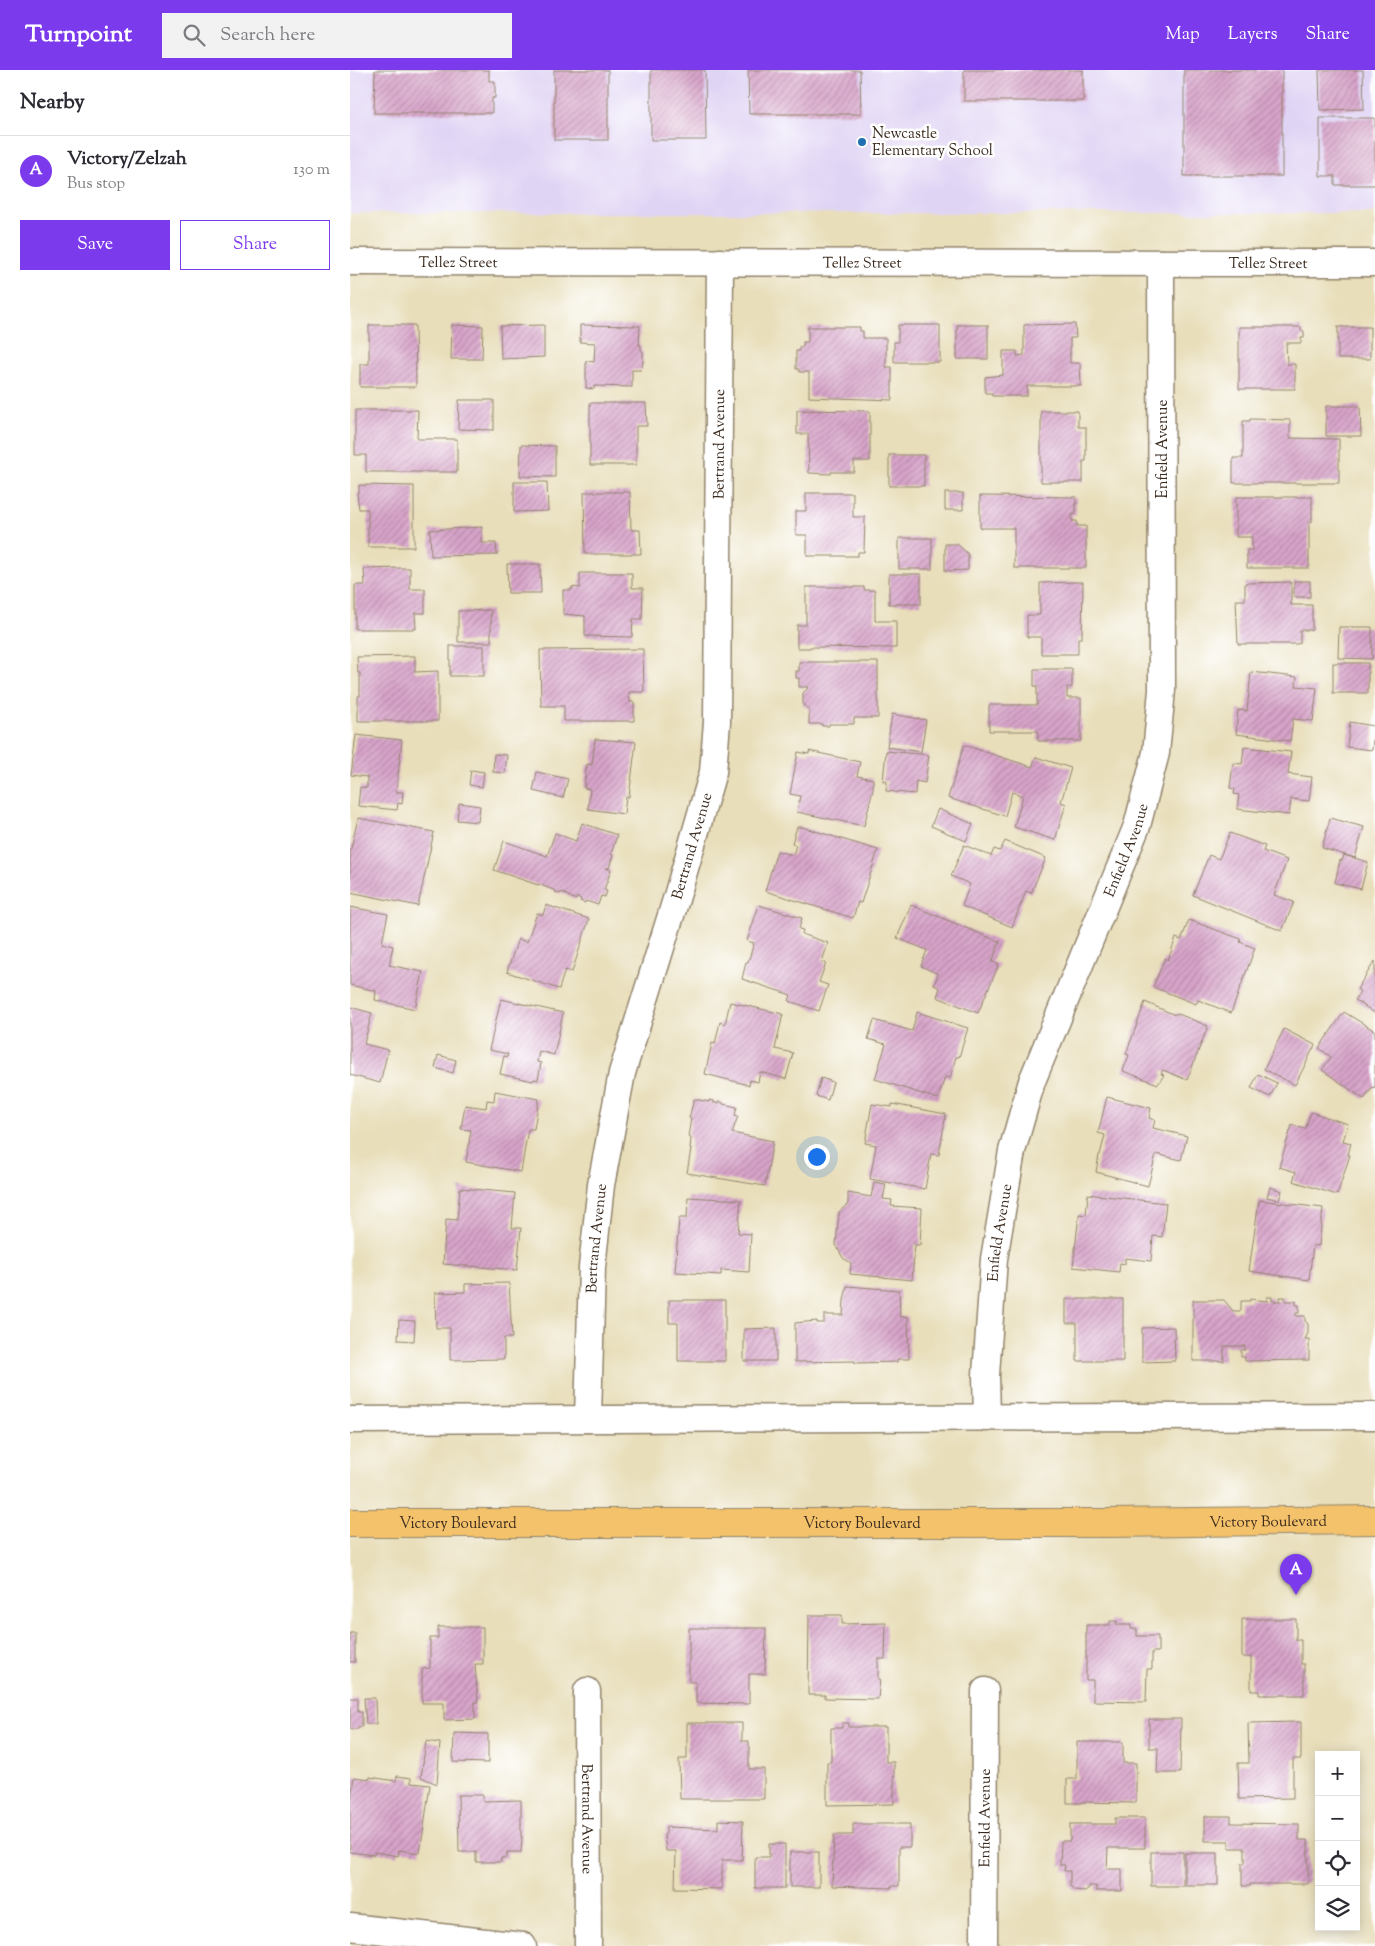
<!DOCTYPE html>
<meta charset="utf-8">
<style>
:root{--surface:#fff;--page:#f2f2f3;--text:#2b2b33;--muted:#7c7c81;--line:#e1e1e2;--accent:#7c3aed}
body{margin:0;font-family:"Sorts Mill Goudy",serif;background:var(--page);color:var(--text)}
.controls{position:absolute;right:15px;bottom:15px;display:grid;overflow:hidden;border-radius:0px;box-shadow:0 2px 12px #0003}
.controls button{width:45px;height:45px;display:grid;place-items:center;padding:0;border:0;border-bottom:1px solid var(--line);background:var(--surface);color:var(--text);font:25px sans-serif}
.you{position:absolute;left:466px;top:1086px;width:18px;height:18px;margin:-12px;border:4px solid #fff;border-radius:50%;background:#1a73e8;box-shadow:0 0 0 8px #1a73e833}
.badge{display:grid;place-items:center;width:32px;height:32px;border-radius:50%;background:var(--accent);color:#fff;font-size:16px;font-weight:700}
.pin{position:absolute;translate:-50% -41px;filter:drop-shadow(0 1px 2px #0008)}
.pin::after{content:'';position:absolute;top:26px;width:18px;height:15px;background:inherit;clip-path:polygon(0 0,100% 0,50% 100%)}
.list{margin:0;padding:0;list-style:none}
h2{display:flex;justify-content:space-between;align-items:center;height:65px;margin:0;padding:0 20px;font-size:21px}
h2 small{font-size:16px;font-weight:400;color:var(--muted)}
.list li{display:grid;grid-template-columns:32px 1fr auto;gap:15px;align-items:center;box-sizing:border-box;height:70px;padding:0 20px;border-top:1px solid var(--line)}
.list b{display:block;font-size:19px;white-space:nowrap}
.list p{margin:0;font-size:16px;white-space:nowrap;color:var(--muted)}
.list em{font-size:16px;font-style:normal;color:var(--muted)}
.actions{display:flex;gap:10px;padding:15px 20px}
.actions a{flex:1;padding:11px 0;border:1px solid var(--accent);border-radius:0px;text-align:center;font-size:18px;color:var(--accent)}
.actions .main{background:var(--accent);color:#fff}
.icon{flex:none;width:28px;height:28px;fill:none;stroke:currentColor;stroke-width:2;stroke-linecap:round;stroke-linejoin:round}
.map{position:relative;flex:none;width:1025px;height:1876px;overflow:hidden}
header{display:flex;align-items:center;gap:30px;box-sizing:border-box;height:70px;padding:0 25px;background:var(--accent);color:#fff}
header strong{font-size:24px}
nav{display:flex;gap:28px;margin-inline-start:auto;font-size:18px}
.search{width:350px;height:45px;background:var(--page);display:flex;align-items:center;gap:12px;box-sizing:border-box;padding:0 18px;border-radius:0px;color:var(--muted);font-size:19px}
main{display:flex}
aside{flex:1;background:var(--surface)}
.map>svg:first-child{display:block}
.built{fill:#e0d4f4}
.building{fill:url(#building-hatch)}
.lines{fill:none;stroke-linecap:round;stroke-linejoin:round}
.street-casing{stroke:#92846c;stroke-width:29}
.primary-casing{stroke:#92846c;stroke-width:30}
.street{stroke:#fff;stroke-width:26}
.primary{stroke:#f3c26a;stroke-width:28}
.poi-dot{fill:#1f6fb2;stroke:#fff;stroke-width:2}
.labels{text-anchor:middle;stroke-width:5;stroke-linejoin:round;paint-order:stroke}
.poi-label{font-size:15px;fill:#3b2a1e;stroke:#fff;text-anchor:start}
.street-label{font-size:15px;fill:#3b2a1e;stroke:#fff}
</style>
<header>
<strong>Turnpoint</strong>
<div class="search"><svg class="icon" aria-label="search" viewBox="0 0 24 24"><circle cx="10" cy="10" r="6"/><path d="M15 15l6 6"/></svg>Search here</div>
<nav><a>Map</a><a>Layers</a><a>Share</a></nav>
</header>
<main>
<aside>
<h2>Nearby<small></small></h2>
<ul class="list">
<li><span class="badge">A</span><div><b>Victory/Zelzah</b><p>Bus stop</p></div><em>130 m</em></li>
</ul>
<div class="actions"><a class="main">Save</a><a>Share</a></div>
</aside>
<div class="map">
<svg width="1025" height="1876" viewBox="0 0 1025 1876">
<defs>
<pattern id="building-hatch" width="6" height="6" patternUnits="userSpaceOnUse" patternTransform="scale(1.25)"><rect width="6" height="6" fill="#d8a4ca"/><path d="M-1 1l2-2M0 6l6-6M5 7l2-2" fill="none" stroke="#b086a3"/></pattern>
</defs>
<rect width="100%" height="100%" fill="#fff"/>
<filter id="ink" filterUnits="userSpaceOnUse"><feTurbulence type="fractalNoise" baseFrequency=".02" numOctaves="2"/><feDisplacementMap in="SourceGraphic" scale="10" xChannelSelector="R" yChannelSelector="G"/><feConvolveMatrix kernelMatrix="1 2 1 2 8 2 1 2 1" color-interpolation-filters="sRGB"/></filter>
<filter id="wash" filterUnits="userSpaceOnUse"><feTurbulence type="fractalNoise" baseFrequency=".0096" numOctaves="4" result="noise"/><feDisplacementMap in="SourceGraphic" scale="20" xChannelSelector="R" yChannelSelector="G"/><feGaussianBlur stdDeviation="1.12" result="paint"/><feColorMatrix in="noise" values="0 0 0 0 0 0 0 0 0 0 0 0 0 0 0 0 0 1.4 0 .05"/><feComposite in="paint" operator="in"/></filter>
<g filter="url(#wash)">
<rect width="100%" height="100%" fill="#e8deba"/>
<!-- built -->
<rect class="built" x="0" y="0" width="1025" height="143"/>
<g id="blocks">
<!-- building -->
<g class="building">
<polygon points="25,0 139,0 139,11 145,11 145,28 142,28 142,43 24,43"/>
<rect x="204" y="0" width="54" height="70"/>
<polygon points="301,0 355,0 356,70 301,70"/>
<polygon points="398,0 510,0 511,44 399,44"/>
<rect x="614" y="0" width="119" height="31"/>
<rect x="834" y="0" width="98" height="106"/>
<polygon points="969,0 1013,0 1014,39 970,40"/>
<polygon points="970,48 1025,48 1025,115 985,115 985,106 970,106"/>
<polygon points="725,254 726,268 720,268 720,293 730,293 731,316 677,316 677,326 642,326 642,323 635,323 635,307 653,305 653,281 667,281 667,286 674,285 674,255"/>
<polygon points="19,255 65,255 66,317 10,317 10,294 19,294"/>
<polygon points="102,255 133,256 132,289 101,289"/>
<polygon points="194,255 194,287 151,289 150,256"/>
<polygon points="230,255 290,256 289,275 291,275 291,280 293,282 293,293 291,300 282,300 282,317 244,316 244,319 236,318 236,291 244,292 245,273 230,272"/>
<polygon points="548,255 590,255 590,292 544,292 544,272 548,272"/>
<rect x="607" y="255" width="31" height="34"/>
<polygon points="458,257 510,257 510,261 513,261 513,268 536,268 536,297 542,297 542,330 459,327 459,302 449,302 449,299 446,299 446,281 449,281 449,277 453,277 453,272 458,272"/>
<polygon points="889,257 951,257 951,261 954,261 954,268 951,268 951,273 936,273 937,294 945,294 945,319 889,319"/>
<rect x="988" y="257" width="32" height="32"/>
<polygon points="109,330 144,330 144,360 108,359"/>
<polygon points="240,333 296,333 297,356 286,356 286,395 240,395"/>
<polygon points="976,336 1010,336 1011,366 976,366"/>
<polygon points="5,340 68,340 67,369 107,369 107,402 16,402 16,385 5,385"/>
<polygon points="447,340 520,341 520,391 504,391 504,402 481,402 481,404 459,403 458,364 447,364"/>
<polygon points="691,341 728,341 728,357 736,357 736,391 733,391 733,412 691,412"/>
<polygon points="900,349 940,350 940,368 989,369 989,413 883,413 883,388 893,388 893,351 900,351"/>
<polygon points="171,375 205,376 205,407 170,406"/>
<rect x="539" y="385" width="35" height="31"/>
<polygon points="164,412 197,412 198,441 164,442"/>
<polygon points="9,415 64,416 64,477 18,477 18,439 9,439 7,423 9,422"/>
<polygon points="234,422 280,422 281,460 290,460 291,484 235,484"/>
<polygon points="456,423 503,423 503,447 515,447 514,482 508,482 508,486 457,486 457,465 446,465 446,441 456,441"/>
<rect x="595" y="423" width="18" height="17"/>
<polygon points="630,426 726,427 726,444 722,445 722,451 727,451 727,456 736,456 736,498 664,498 664,458 630,458"/>
<polygon points="886,427 962,427 962,452 959,452 959,498 897,498 897,480 902,480 902,467 886,467"/>
<polygon points="132,457 132,473 146,473 147,485 81,486 80,460"/>
<rect x="549" y="468" width="33" height="31"/>
<polygon points="595,474 607,474 618,484 618,500 595,501"/>
<polygon points="157,494 190,494 191,523 158,523"/>
<polygon points="49,498 60,498 60,519 75,519 75,543 65,543 66,559 5,559 5,515 15,515 14,499"/>
<polygon points="230,503 282,503 282,518 293,518 292,549 283,549 282,567 235,566 235,546 213,544 213,520 222,520 222,517 230,518"/>
<rect x="539" y="504" width="32" height="30"/>
<rect x="944" y="511" width="16" height="16"/>
<polygon points="726,512 733,512 732,568 728,568 728,584 691,584 691,567 677,567 677,545 690,545 690,513"/>
<polygon points="941,512 941,535 962,535 962,560 950,560 950,573 947,574 888,574 886,530 895,530 895,513"/>
<polygon points="456,517 514,517 514,520 525,520 525,551 546,551 546,578 460,577 460,578 447,578 447,555 456,555"/>
<polygon points="141,540 141,572 108,572 108,541"/>
<polygon points="989,557 1022,557 1022,589 988,588"/>
<rect x="100" y="576" width="34" height="30"/>
<polygon points="293,579 294,622 279,622 280,632 284,632 284,651 214,651 214,636 191,636 190,580"/>
<polygon points="65,586 65,602 88,601 88,651 8,651 8,626 10,626 10,603 8,603 7,587"/>
<polygon points="449,592 528,592 528,648 504,648 504,654 479,654 479,656 472,656 472,654 459,654 459,639 453,635 453,623 459,617 449,617 449,608 446,608 446,601 449,601"/>
<rect x="983" y="593" width="35" height="30"/>
<polygon points="684,599 722,599 722,617 717,617 717,628 731,628 731,671 688,671 688,661 639,661 639,635 687,635 687,616 684,616"/>
<polygon points="901,602 947,607 946,616 967,618 963,651 943,649 940,671 886,664 888,640 897,641"/>
<polygon points="542,644 576,650 571,682 537,677"/>
<polygon points="1000,652 1024,656 1022,680 997,677"/>
<polygon points="6,665 52,670 46,722 53,722 52,734 48,733 47,740 8,736 10,717 17,718 17,707 1,705"/>
<polygon points="245,669 286,672 279,727 276,727 274,744 238,739 240,719 234,718 237,694 242,695"/>
<polygon points="614,675 682,697 686,687 721,698 711,732 716,734 705,770 664,757 673,726 662,722 655,746 598,728"/>
<polygon points="894,677 941,682 938,704 962,707 959,731 941,729 939,745 887,739 889,725 884,724 885,719 880,718 883,693 892,694"/>
<polygon points="459,681 510,692 507,706 523,709 523,719 514,756 447,742 450,726 440,724 448,682 459,684"/>
<polygon points="536,681 579,685 575,713 566,711 565,724 536,721 537,711 533,711"/>
<polygon points="144,684 157,685 155,703 143,702"/>
<polygon points="121,700 134,702 132,717 119,715"/>
<polygon points="187,702 218,709 213,728 183,721"/>
<polygon points="109,733 130,736 128,752 107,750"/>
<polygon points="588,739 623,754 616,771 581,756"/>
<polygon points="8,748 84,762 68,836 0,822 0,783"/>
<polygon points="980,748 1014,757 1005,788 972,778"/>
<polygon points="232,753 267,765 261,784 263,785 259,798 256,798 261,800 254,820 257,821 255,827 251,826 248,835 236,831 235,833 230,831 231,829 227,827 226,830 211,822 210,824 205,822 206,821 188,814 188,815 144,800 154,771 197,786 205,763 226,771"/>
<polygon points="447,757 452,757 528,780 511,833 508,832 503,848 415,821 427,781 443,785 446,775 442,773"/>
<polygon points="880,763 915,776 913,781 937,790 924,825 944,832 932,861 843,825 859,785 869,789"/>
<polygon points="655,771 696,788 681,823 676,821 662,857 612,836 620,814 601,806 614,775 641,786 644,779 650,781"/>
<polygon points="994,785 1018,792 1011,819 985,813 990,790 992,791"/>
<polygon points="196,835 239,849 222,902 215,900 209,919 157,902 168,869 177,872 187,843 193,845"/>
<polygon points="409,835 452,848 449,859 453,860 452,864 478,873 472,892 476,893 469,912 478,915 469,941 439,931 441,925 392,909 396,892 398,892 404,873 397,871"/>
<polygon points="561,835 650,872 642,892 649,894 628,943 587,927 590,918 584,915 588,904 571,896 577,880 547,868"/>
<polygon points="0,837 38,844 32,873 43,876 39,895 73,902 65,939 25,930 26,921 0,915"/>
<polygon points="839,850 891,869 890,872 905,878 881,943 848,930 846,934 803,917 815,888 818,890 826,868 831,870"/>
<polygon points="1025,891 1025,943 1005,930 1010,921 1007,919"/>
<polygon points="151,929 213,943 204,985 189,981 187,992 191,993 188,1010 184,1009 183,1011 150,1004 154,986 157,987 158,984 139,980"/>
<polygon points="380,932 433,944 425,979 443,983 436,1009 410,1002 408,1012 400,1010 399,1015 355,1004 362,973 365,974 370,952 375,954"/>
<polygon points="795,932 825,945 826,943 858,956 837,1010 813,1000 811,1004 814,1005 808,1014 773,1001 779,985 776,984"/>
<polygon points="0,937 22,943 14,974 38,980 30,1013 0,1005"/>
<polygon points="567,942 618,958 609,987 606,987 600,1008 595,1007 588,1029 525,1009 536,974 518,969 524,950 562,961"/>
<polygon points="994,942 1025,961 1025,1018 1023,1017 1014,1029 972,1000 981,987 969,978"/>
<polygon points="934,959 965,975 945,1015 914,999"/>
<polygon points="88,985 106,990 103,1003 85,998"/>
<polygon points="908,1004 927,1013 920,1027 901,1018"/>
<polygon points="471,1008 483,1012 478,1030 466,1026"/>
<polygon points="145,1021 189,1029 184,1059 178,1059 171,1102 116,1092 121,1060 111,1059 115,1035 136,1038 137,1030 144,1031"/>
<polygon points="757,1027 801,1038 799,1048 805,1050 803,1058 837,1066 831,1090 806,1084 798,1116 746,1102 749,1085 750,1085 755,1065 748,1063"/>
<polygon points="344,1029 359,1032 359,1030 364,1031 364,1033 369,1033 369,1031 373,1033 373,1034 387,1037 385,1045 388,1046 382,1063 423,1071 415,1116 337,1103 341,1079 340,1079 341,1068 338,1067 341,1048 339,1048"/>
<polygon points="522,1034 542,1037 542,1034 596,1044 589,1085 581,1084 575,1119 520,1109 526,1075 515,1073"/>
<polygon points="961,1042 998,1054 993,1071 1001,1073 998,1085 1000,1085 987,1125 943,1111 946,1102 929,1097 942,1055 955,1059"/>
<polygon points="524,1112 536,1114 533,1129 542,1130 541,1136 572,1138 570,1175 565,1175 562,1210 500,1204 501,1193 493,1188 486,1175 489,1142 498,1134 498,1123 521,1127"/>
<polygon points="920,1117 932,1121 929,1130 917,1127"/>
<polygon points="110,1118 165,1123 162,1158 171,1158 167,1200 93,1194 96,1149 107,1150"/>
<polygon points="738,1124 816,1133 812,1167 803,1166 801,1191 775,1188 775,1194 770,1193 769,1202 723,1197 729,1144 736,1145"/>
<polygon points="338,1127 391,1130 388,1163 401,1164 399,1202 371,1200 371,1205 325,1202 329,1148 337,1148"/>
<polygon points="909,1130 973,1138 969,1176 963,1175 959,1210 899,1201"/>
<polygon points="159,1213 162,1268 154,1268 154,1289 100,1290 100,1258 86,1258 85,1223 115,1222 115,1214"/>
<polygon points="497,1216 549,1220 550,1247 558,1246 559,1289 547,1289 547,1292 505,1293 505,1291 445,1292 445,1253 467,1251 467,1253 474,1253 474,1245 493,1245 494,1230"/>
<polygon points="917,1227 922,1227 922,1231 930,1231 930,1227 935,1227 935,1231 946,1231 946,1235 949,1235 949,1243 946,1243 946,1246 955,1246 955,1251 958,1254 958,1263 955,1269 959,1269 959,1290 895,1291 895,1287 891,1287 891,1280 895,1280 895,1276 874,1276 874,1291 843,1291 843,1230 874,1230 883,1241 891,1241 891,1231 900,1231 900,1229 917,1231"/>
<polygon points="716,1229 773,1229 773,1291 727,1291 727,1253 716,1253"/>
<polygon points="319,1230 375,1230 375,1291 328,1291 328,1253 319,1253"/>
<polygon points="49,1250 65,1251 64,1271 48,1270"/>
<polygon points="824,1257 825,1291 792,1292 792,1258"/>
<polygon points="426,1258 426,1291 394,1291 394,1259"/>
<polygon points="459,1545 492,1545 492,1554 536,1553 535,1589 528,1589 528,1609 530,1609 528,1629 475,1628 475,1625 458,1625"/>
<polygon points="892,1549 946,1549 946,1570 951,1570 951,1594 954,1594 954,1625 909,1625 909,1621 901,1621 901,1587 892,1587"/>
<polygon points="760,1551 767,1551 767,1555 781,1555 781,1559 787,1559 787,1566 808,1566 808,1582 802,1582 802,1599 797,1599 796,1632 743,1631 743,1610 736,1610 736,1555 760,1555"/>
<polygon points="88,1557 133,1557 133,1594 125,1594 128,1632 125,1632 125,1649 94,1650 94,1633 72,1633 72,1599 80,1598 80,1568 88,1568"/>
<polygon points="339,1558 416,1558 415,1604 399,1604 399,1634 346,1633 346,1612 339,1612"/>
<rect x="0" y="1563" width="5" height="29"/>
<polygon points="0,1628 8,1628 8,1642 12,1642 12,1657 8,1657 8,1659 0,1659"/>
<polygon points="14,1628 25,1628 26,1654 16,1654"/>
<polygon points="799,1649 831,1649 830,1703 807,1703 808,1678 799,1678"/>
<polygon points="951,1652 951,1689 943,1689 943,1728 889,1729 888,1693 899,1693 898,1653"/>
<polygon points="337,1653 392,1653 392,1671 399,1671 399,1699 414,1699 414,1729 330,1729 329,1689 337,1689"/>
<polygon points="492,1653 499,1653 499,1657 536,1657 536,1692 544,1692 544,1734 477,1735 477,1692 481,1692 481,1658 492,1658"/>
<polygon points="104,1663 138,1664 138,1693 103,1692"/>
<polygon points="76,1671 90,1673 87,1714 71,1707"/>
<polygon points="727,1672 773,1672 773,1693 786,1693 786,1733 731,1732 731,1733 717,1733 717,1709 727,1709"/>
<polygon points="47,1706 61,1708 61,1713 80,1715 70,1783 49,1780 48,1786 25,1782 24,1785 0,1782 0,1735 4,1707 20,1709 20,1707 46,1711"/>
<polygon points="108,1725 133,1725 133,1731 171,1730 171,1767 172,1767 171,1782 157,1782 157,1788 151,1788 151,1792 126,1792 126,1782 109,1782"/>
<polygon points="855,1746 881,1746 881,1753 949,1754 949,1770 958,1770 958,1814 900,1814 900,1816 892,1816 892,1793 895,1793 895,1778 879,1778 879,1771 855,1771"/>
<polygon points="765,1748 795,1748 795,1778 758,1778 757,1799 772,1799 772,1821 746,1821 746,1816 739,1816 739,1818 735,1821 725,1820 720,1816 720,1801 714,1801 715,1795 710,1795 711,1771 720,1771 720,1754 765,1754"/>
<polygon points="368,1750 393,1751 392,1790 372,1790 372,1819 325,1818 326,1781 316,1781 314,1765 316,1763 316,1757 368,1759"/>
<polygon points="503,1754 560,1754 560,1777 549,1777 549,1816 541,1816 541,1818 482,1816 484,1765 503,1765"/>
<polygon points="419,1774 435,1774 435,1818 405,1818 405,1787 419,1787"/>
<rect x="440" y="1782" width="29" height="35"/>
<rect x="801" y="1782" width="32" height="34"/>
<rect x="835" y="1783" width="33" height="32"/>
</g>
</g>
</g>
<g filter="url(#ink)">
<use href="#blocks" fill-opacity="0" stroke="#92846c" stroke-width="1"/>
<g class="lines">
<!-- street casing -->
<g class="street-casing">
<g id="street">
<path id="s1" d="M0 192 1025 193"/>
<path id="s2" d="M637 1348 636 1305 644 1189 662 1081 682 1011 787 756 806 683 812 620 811 193"/>
<path id="s3" d="M238 1349 242 1197 251 1115 272 1003 327 826 363 702 367 652 370 192"/>
<polyline points="0,1350 1025,1346"/>
<path id="s4" d="M237 1621 238 1876"/>
<polyline points="0,1857 173,1876"/>
<path id="s5" d="M634 1876 635 1621"/>
</g>
</g>
<!-- primary casing -->
<g class="primary-casing">
<g id="primary">
<path id="s6" d="M0 1453H758L1025 1450"/>
</g>
</g>
<!-- street -->
<use href="#street" class="street"/>
<!-- primary -->
<use href="#primary" class="primary"/>
</g>
</g>
<!-- markers -->
<circle class="poi-dot" cx="512" cy="72" r="5"/>
<g class="labels">
<!-- poi labels -->
<g class="poi-label">
<text x="522" y="68">Newcastle<tspan x="522" dy="17">Elementary School</tspan></text>
</g>
<!-- street labels -->
<g class="street-label">
<text dy="5" stroke="none"><textPath href="#s1" startOffset="108">Tellez Street</textPath></text>
<text dy="5" stroke="none"><textPath href="#s1" startOffset="512">Tellez Street</textPath></text>
<text dy="5" stroke="none"><textPath href="#s1" startOffset="918">Tellez Street</textPath></text>
<text dy="5" stroke="none"><textPath href="#s3" startOffset="991">Bertrand Avenue</textPath></text>
<text transform="translate(812 379) rotate(-90)" y="5">Enfield Avenue</text>
<text dy="5" stroke="none"><textPath href="#s3" startOffset="586">Bertrand Avenue</textPath></text>
<text dy="5" stroke="none"><textPath href="#s2" startOffset="591">Enfield Avenue</textPath></text>
<text dy="5" stroke="none"><textPath href="#s2" startOffset="186">Enfield Avenue</textPath></text>
<text dy="5" stroke="none"><textPath href="#s3" startOffset="181">Bertrand Avenue</textPath></text>
<text dy="5" stroke="none"><textPath href="#s6" startOffset="918">Victory Boulevard</textPath></text>
<text dy="5" stroke="none"><textPath href="#s6" startOffset="108">Victory Boulevard</textPath></text>
<text dy="5" stroke="none"><textPath href="#s6" startOffset="512">Victory Boulevard</textPath></text>
<text dy="5" stroke="none"><textPath href="#s5" startOffset="128">Enfield Avenue</textPath></text>
<text dy="5" stroke="none"><textPath href="#s4" startOffset="128">Bertrand Avenue</textPath></text>
</g>
</g>
</svg>
<div class="controls">
<button>+</button>
<button>−</button>
<button><svg class="icon" aria-label="locate" viewBox="0 0 24 24"><circle cx="12" cy="12" r="6"/><path d="M12 2v4M12 18v4M2 12h4M18 12h4"/></svg></button>
<button><svg class="icon" aria-label="layers" viewBox="0 0 24 24"><path d="M12 4l9 5-9 5-9-5zM3 14l9 5 9-5"/></svg></button>
</div>
<div class="you"></div>
<div class="pin badge" style="left:946px;top:1525px">A</div>
</div>
</main>
